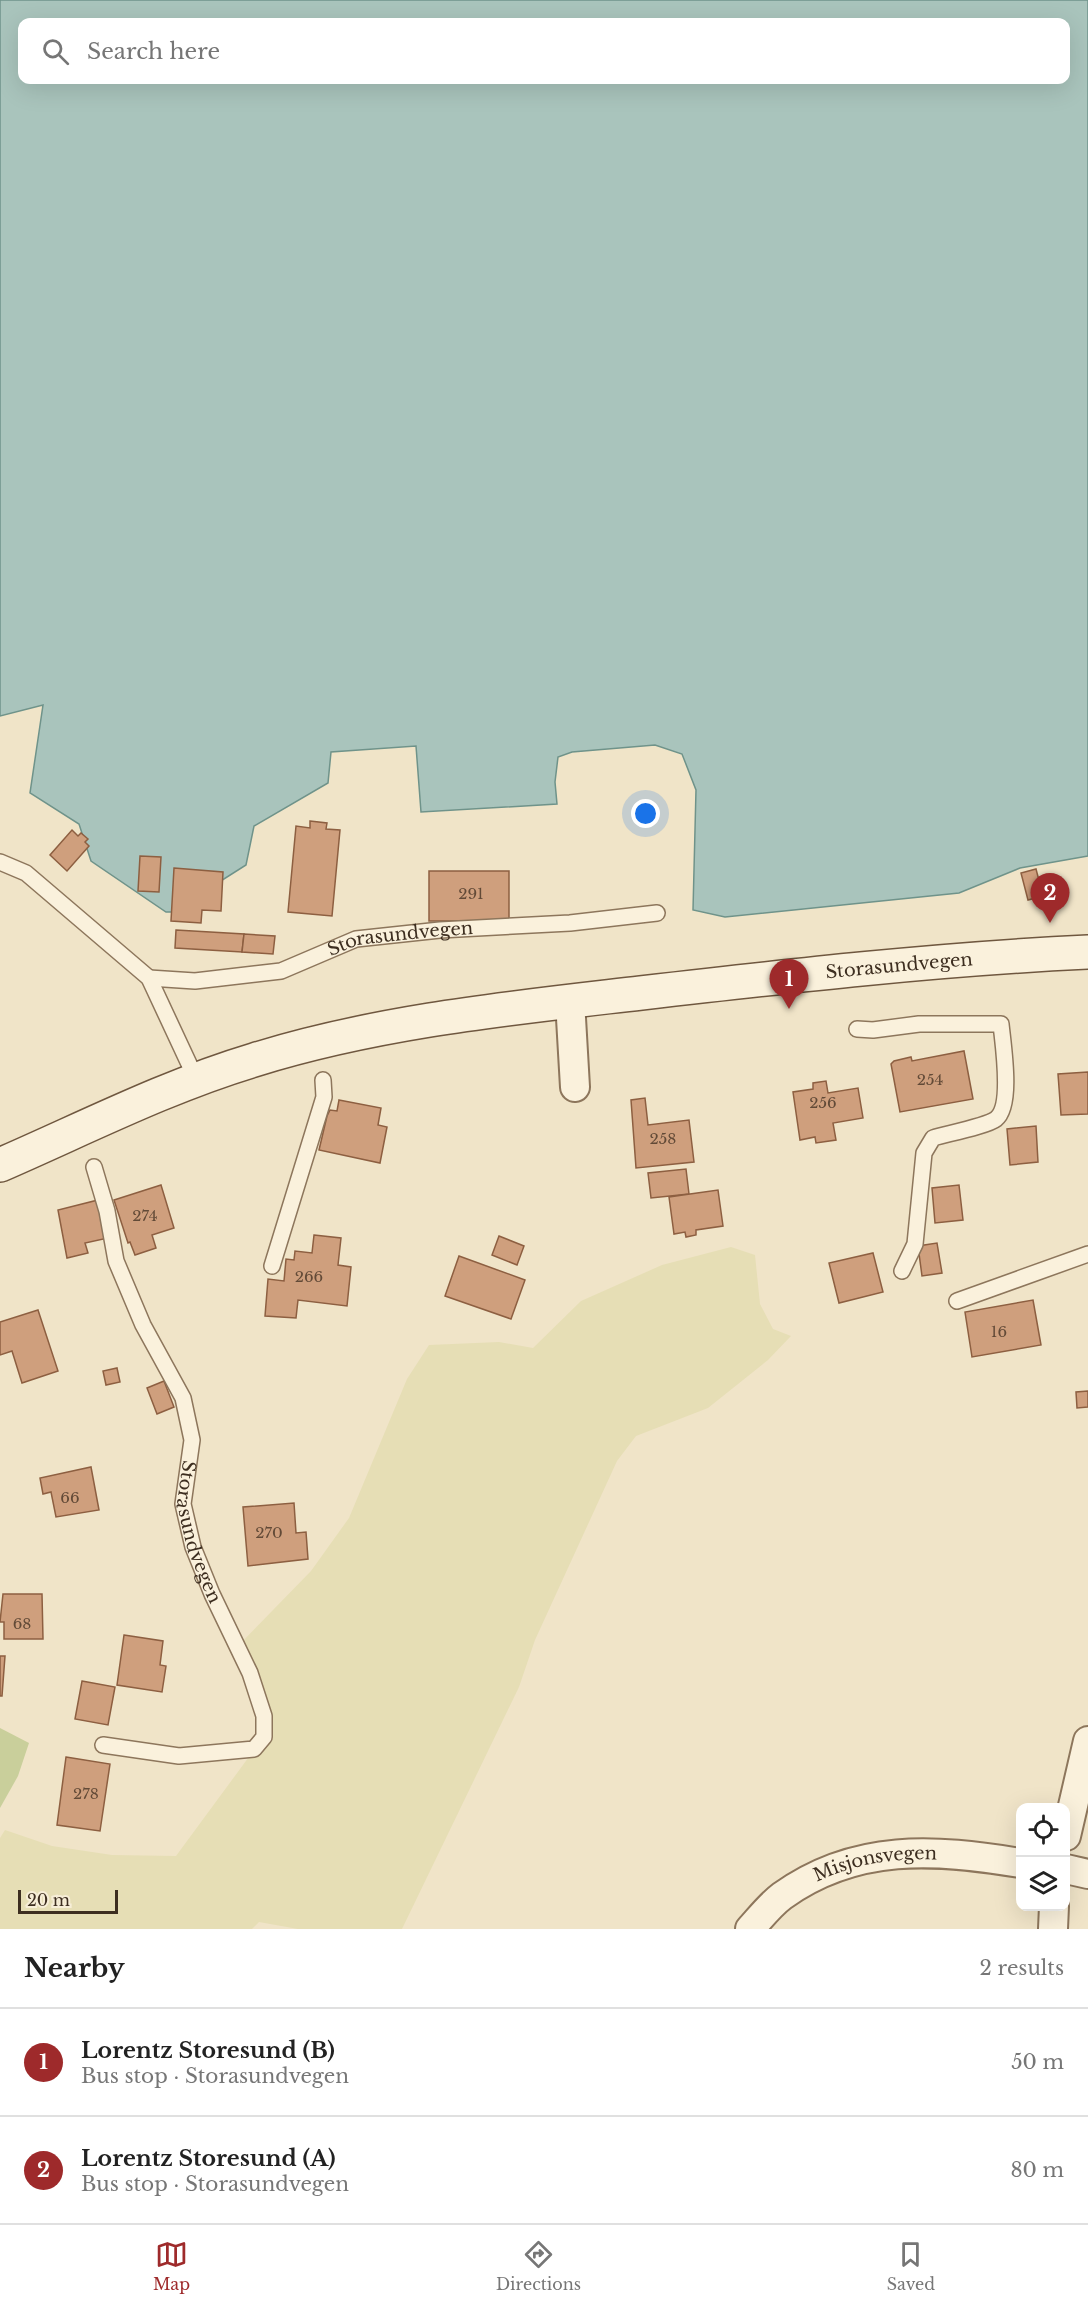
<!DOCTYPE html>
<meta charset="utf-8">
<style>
:root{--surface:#fff;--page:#f2f2f2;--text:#222;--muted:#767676;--line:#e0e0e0;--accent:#9e2a2b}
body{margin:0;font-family:"Libre Baskerville",serif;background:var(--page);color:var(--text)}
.controls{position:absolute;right:18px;bottom:18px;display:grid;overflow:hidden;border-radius:12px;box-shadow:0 6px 24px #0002}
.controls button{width:54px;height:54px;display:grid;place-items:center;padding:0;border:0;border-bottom:2px solid var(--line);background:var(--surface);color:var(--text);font:30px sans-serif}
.scale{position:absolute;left:18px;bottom:15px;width:100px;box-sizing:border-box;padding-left:6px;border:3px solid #3d2e20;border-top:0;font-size:16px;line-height:21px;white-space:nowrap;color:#3d2e20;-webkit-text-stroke:4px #f7eed8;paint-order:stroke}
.you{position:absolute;left:646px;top:814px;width:21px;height:21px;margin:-15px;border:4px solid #fff;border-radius:50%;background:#1a73e8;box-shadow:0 0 0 9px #1a73e833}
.badge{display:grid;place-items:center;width:39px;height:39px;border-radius:50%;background:var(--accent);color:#fff;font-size:20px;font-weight:700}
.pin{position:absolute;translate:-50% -50px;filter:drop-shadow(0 2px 3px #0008)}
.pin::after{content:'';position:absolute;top:32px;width:21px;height:18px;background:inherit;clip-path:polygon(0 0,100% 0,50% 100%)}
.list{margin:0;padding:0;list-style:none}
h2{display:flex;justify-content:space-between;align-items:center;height:78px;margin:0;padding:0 24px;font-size:26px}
h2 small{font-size:20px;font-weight:400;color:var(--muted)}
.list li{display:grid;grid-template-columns:39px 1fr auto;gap:18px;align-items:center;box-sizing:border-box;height:108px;padding:0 24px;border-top:2px solid var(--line)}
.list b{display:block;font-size:22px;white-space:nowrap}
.list p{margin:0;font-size:20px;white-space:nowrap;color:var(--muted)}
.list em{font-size:20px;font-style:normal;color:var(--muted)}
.icon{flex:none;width:33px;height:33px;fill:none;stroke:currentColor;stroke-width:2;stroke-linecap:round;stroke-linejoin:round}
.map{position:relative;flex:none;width:1088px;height:1929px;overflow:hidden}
.search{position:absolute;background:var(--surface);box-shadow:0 6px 24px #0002;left:18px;right:18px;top:18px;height:66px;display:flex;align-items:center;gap:15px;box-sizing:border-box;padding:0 21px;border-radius:12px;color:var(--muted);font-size:22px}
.sheet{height:294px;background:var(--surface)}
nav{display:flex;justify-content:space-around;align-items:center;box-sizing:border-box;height:84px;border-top:2px solid var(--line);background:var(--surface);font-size:16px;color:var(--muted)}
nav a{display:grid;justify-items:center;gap:3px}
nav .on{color:var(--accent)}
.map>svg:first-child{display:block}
.farmland{fill:#e6deb5}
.green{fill:#c9cf9b}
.water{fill:#a9c4bc;stroke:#6f938a;stroke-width:1.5;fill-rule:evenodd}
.building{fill:#cf9f7d;stroke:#8d5f41;stroke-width:1.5}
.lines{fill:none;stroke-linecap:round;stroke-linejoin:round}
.lane-casing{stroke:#8d765c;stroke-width:18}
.street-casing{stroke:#8d765c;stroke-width:32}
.secondary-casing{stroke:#6f573f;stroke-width:36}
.lane{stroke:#faf1dc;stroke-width:15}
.street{stroke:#faf1dc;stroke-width:28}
.secondary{stroke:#faf1dc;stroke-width:33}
.labels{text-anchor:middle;stroke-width:4.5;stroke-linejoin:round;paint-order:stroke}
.number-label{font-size:15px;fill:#624a37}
.street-label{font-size:18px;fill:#3d2e20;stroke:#f7eed8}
</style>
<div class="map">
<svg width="1088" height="1929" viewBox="0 0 1088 1929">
<rect width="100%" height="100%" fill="#f0e4c8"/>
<!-- farmland -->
<polygon class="farmland" points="731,1247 755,1255 760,1304 773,1329 791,1336 768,1360 708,1408 636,1436 617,1461 535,1640 519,1687 402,1929 298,1929 259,1922 252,1929 0,1929 0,1838 5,1830 52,1846 112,1855 176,1856 254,1750 265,1717 237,1647 311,1571 349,1518 407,1379 429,1345 499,1342 533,1348 581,1301 662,1265"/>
<!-- green -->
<polygon class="green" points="0,1728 29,1743 18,1776 0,1808"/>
<!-- water -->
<path class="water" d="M0 0H1088V856L1020 868 959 893 725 917 693 910 696 790 682 754 655 745 572 752 558 757 555 782 557 804 421 812 416 746 331 752 328 783 254 826 246 865 172 912H166L91 861 79 824 30 793 43 705 0 716ZM22 22H1066V80H22Z"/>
<!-- building -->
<g class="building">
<polygon points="310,821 327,823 326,829 340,830 332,916 288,912 296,826 310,828"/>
<polygon points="72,830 78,836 81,833 88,839 85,842 89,846 67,871 50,855"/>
<polygon points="140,856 161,857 159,892 138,891"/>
<polygon points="174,868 223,872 221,911 202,910 201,923 171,921"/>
<polygon points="1036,869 1043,896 1028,900 1021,873"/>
<rect x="429" y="871" width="80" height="50"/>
<polygon points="176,930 244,934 242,952 175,948"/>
<polygon points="244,934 275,936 273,954 242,952"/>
<polygon points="964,1051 973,1099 900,1112 891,1064 894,1061 911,1057 912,1061"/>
<polygon points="1088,1072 1088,1114 1061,1115 1058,1074"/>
<polygon points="826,1081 828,1093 858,1088 863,1118 833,1123 836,1140 816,1143 815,1137 800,1140 793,1092 813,1089 813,1083"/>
<polygon points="645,1098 648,1125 689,1120 694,1162 636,1168 631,1100"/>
<polygon points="339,1100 381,1108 378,1125 387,1127 380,1163 319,1150 327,1116 330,1110 337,1111"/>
<polygon points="1036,1126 1038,1162 1010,1165 1007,1129"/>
<polygon points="686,1169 689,1194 651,1198 648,1173"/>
<polygon points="161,1185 174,1228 152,1235 156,1248 135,1255 130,1242 128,1243 114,1200"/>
<polygon points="959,1185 963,1220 935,1223 932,1188"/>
<polygon points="718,1190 723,1226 696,1230 696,1235 686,1237 685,1232 674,1234 669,1197"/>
<polygon points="98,1200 108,1238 85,1243 88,1253 67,1258 58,1210"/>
<polygon points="314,1235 341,1238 338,1265 351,1267 347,1306 298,1300 296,1318 265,1316 268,1279 284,1281 286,1259 294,1260 295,1251 312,1253"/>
<polygon points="499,1236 524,1246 517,1265 492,1255"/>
<polygon points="937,1243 942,1273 922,1276 918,1246"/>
<polygon points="873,1253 883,1292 839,1303 829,1263"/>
<polygon points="459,1256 525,1280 511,1319 445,1296"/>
<polygon points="1033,1300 1041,1345 972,1357 965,1312"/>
<polygon points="38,1310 58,1371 22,1383 12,1351 0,1355 0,1322"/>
<polygon points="117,1368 120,1382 106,1385 103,1371"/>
<polygon points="164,1381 174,1407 157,1414 147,1388"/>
<polygon points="1088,1391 1088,1407 1077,1408 1076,1392"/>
<polygon points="91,1467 99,1510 56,1517 51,1492 43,1494 40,1478"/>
<polygon points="294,1503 296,1533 306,1532 308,1559 248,1566 243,1507"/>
<polygon points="3,1594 42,1594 43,1639 4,1639 4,1622 0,1622"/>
<polygon points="124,1635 163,1641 160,1665 166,1666 162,1692 117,1685"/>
<polygon points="0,1656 5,1656 2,1696 0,1696"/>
<polygon points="82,1681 115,1687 108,1725 75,1719"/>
<polygon points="66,1757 110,1764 100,1831 57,1825"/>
</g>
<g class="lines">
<!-- lane casing -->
<g class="lane-casing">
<g id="lane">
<polyline points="0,862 26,873 149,978 197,1081"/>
<path id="s1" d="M149 978 195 981 281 971 356 939 440 930 570 923 657 913"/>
<path d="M857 1029 873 1030 919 1024H1001C1003 1045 1013 1106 996 1119 987 1126 946 1134 933 1138L924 1153 915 1244 902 1271"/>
<path id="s2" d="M94 1167 107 1211 116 1261 143 1325 183 1398 192 1440 183 1504 193 1547 212 1594 250 1673 264 1716V1737L254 1749 179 1756 103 1745"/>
<polyline points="272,1266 324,1097 323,1080"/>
<polyline points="957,1301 1088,1254"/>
</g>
</g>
<!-- street casing -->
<g class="street-casing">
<g id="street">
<polyline points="570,1001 575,1087"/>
<polyline points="1066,1836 1088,1741"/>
<polyline points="1066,1869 1088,1874"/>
<path id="s3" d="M750 1929C760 1918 770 1905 782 1896 856 1843 935 1849 1020 1863"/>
<polyline points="1053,1929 1054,1906"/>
</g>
</g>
<!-- secondary casing -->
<g class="secondary-casing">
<g id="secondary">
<path id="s4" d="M0 1165C83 1129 167 1086 254 1060 379 1021 512 1008 641 993 789 976 938 959 1088 952"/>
</g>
</g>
<!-- lane -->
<use href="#lane" class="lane"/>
<!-- street -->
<use href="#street" class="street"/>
<!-- secondary -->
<use href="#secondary" class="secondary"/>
</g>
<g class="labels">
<!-- number labels -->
<g class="number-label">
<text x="471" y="899">291</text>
<text x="930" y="1085">254</text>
<text x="823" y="1108">256</text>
<text x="663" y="1144">258</text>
<text x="145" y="1221">274</text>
<text x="309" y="1282">266</text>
<text x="999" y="1337">16</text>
<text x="70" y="1503">66</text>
<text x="269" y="1538">270</text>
<text x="22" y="1629">68</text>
<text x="86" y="1799">278</text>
</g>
<!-- street labels -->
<g class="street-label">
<text dy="6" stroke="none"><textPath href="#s1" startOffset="258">Storasundvegen</textPath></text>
<text dy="6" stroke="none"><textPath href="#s4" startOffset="928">Storasundvegen</textPath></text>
<text dy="6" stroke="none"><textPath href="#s2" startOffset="387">Storasundvegen</textPath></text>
<text dy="6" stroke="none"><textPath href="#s3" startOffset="147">Misjonsvegen</textPath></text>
</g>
</g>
</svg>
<div class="controls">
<button><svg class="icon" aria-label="locate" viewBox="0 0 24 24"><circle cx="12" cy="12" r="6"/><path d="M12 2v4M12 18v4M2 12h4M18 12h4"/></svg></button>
<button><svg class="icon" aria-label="layers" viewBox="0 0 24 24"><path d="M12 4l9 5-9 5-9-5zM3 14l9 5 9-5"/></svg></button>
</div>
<div class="scale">20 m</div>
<div class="you"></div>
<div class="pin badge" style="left:789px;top:1009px">1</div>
<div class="pin badge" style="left:1050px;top:923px">2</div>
<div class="search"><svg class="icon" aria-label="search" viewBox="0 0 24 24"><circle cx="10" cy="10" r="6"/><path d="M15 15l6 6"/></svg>Search here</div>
</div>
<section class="sheet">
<h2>Nearby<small>2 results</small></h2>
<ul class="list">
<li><span class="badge">1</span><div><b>Lorentz Storesund (B)</b><p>Bus stop · Storasundvegen</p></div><em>50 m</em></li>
<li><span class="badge">2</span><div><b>Lorentz Storesund (A)</b><p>Bus stop · Storasundvegen</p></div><em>80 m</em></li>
</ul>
</section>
<nav>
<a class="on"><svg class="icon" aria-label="map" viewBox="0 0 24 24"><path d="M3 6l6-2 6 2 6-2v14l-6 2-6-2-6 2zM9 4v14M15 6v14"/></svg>Map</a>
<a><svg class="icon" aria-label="directions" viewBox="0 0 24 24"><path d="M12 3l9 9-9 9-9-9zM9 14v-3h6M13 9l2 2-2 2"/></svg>Directions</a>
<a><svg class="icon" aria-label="saved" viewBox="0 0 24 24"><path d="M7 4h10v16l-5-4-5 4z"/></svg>Saved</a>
</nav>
